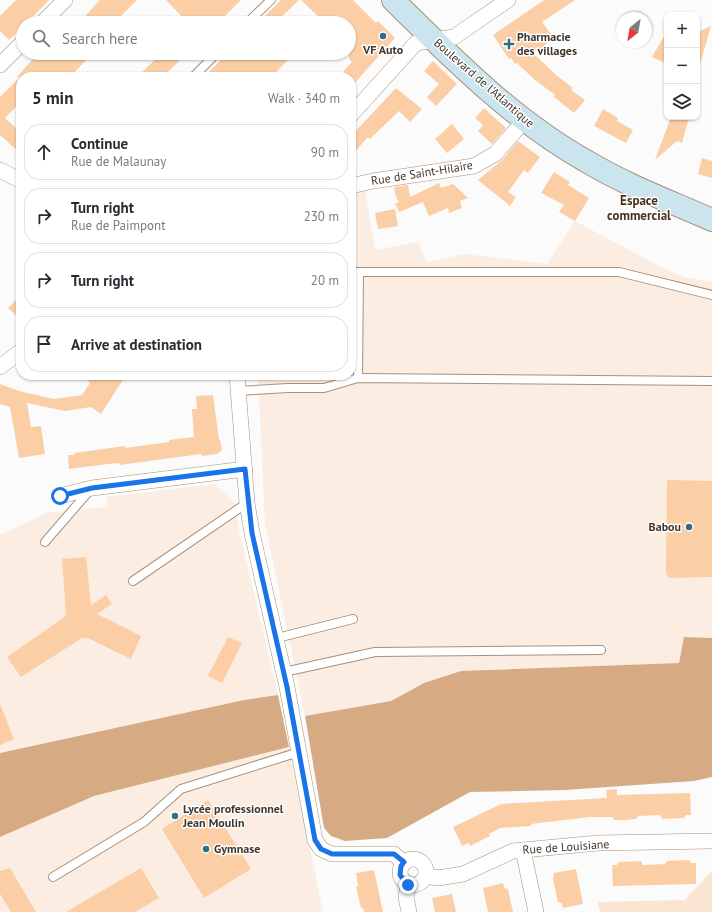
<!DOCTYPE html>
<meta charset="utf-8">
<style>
:root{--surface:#fff;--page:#f2f2f3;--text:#2b2b33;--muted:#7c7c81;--line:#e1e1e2}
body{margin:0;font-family:"PT Sans",sans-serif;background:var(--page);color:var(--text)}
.controls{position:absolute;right:12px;top:12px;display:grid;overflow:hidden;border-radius:8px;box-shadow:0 1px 3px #0004}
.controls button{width:36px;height:36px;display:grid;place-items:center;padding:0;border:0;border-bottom:1px solid var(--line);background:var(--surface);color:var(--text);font:20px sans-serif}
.compass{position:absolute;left:616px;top:12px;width:36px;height:36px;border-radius:50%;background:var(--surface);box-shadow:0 1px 3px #0004;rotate:211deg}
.stop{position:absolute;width:12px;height:12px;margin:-9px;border:3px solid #1a73e8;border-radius:50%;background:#fff}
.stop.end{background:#1a73e8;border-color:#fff;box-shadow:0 1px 4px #0008}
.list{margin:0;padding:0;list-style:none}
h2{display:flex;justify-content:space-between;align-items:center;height:52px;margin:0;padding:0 16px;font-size:17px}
h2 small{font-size:13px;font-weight:400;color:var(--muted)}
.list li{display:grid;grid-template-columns:26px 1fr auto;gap:12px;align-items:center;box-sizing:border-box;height:56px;margin:0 8px 8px;padding:0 8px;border:1px solid var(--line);border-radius:16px}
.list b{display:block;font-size:15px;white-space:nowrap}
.list p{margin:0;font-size:13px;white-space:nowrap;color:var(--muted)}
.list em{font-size:13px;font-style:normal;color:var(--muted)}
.icon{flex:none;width:22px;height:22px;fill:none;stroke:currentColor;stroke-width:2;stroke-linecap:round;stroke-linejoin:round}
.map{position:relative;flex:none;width:712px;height:912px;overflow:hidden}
.search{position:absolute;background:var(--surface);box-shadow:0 1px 3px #0004;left:16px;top:16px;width:340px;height:44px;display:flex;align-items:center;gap:10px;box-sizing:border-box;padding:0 14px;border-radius:22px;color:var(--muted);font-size:15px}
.panel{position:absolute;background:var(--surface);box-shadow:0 1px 3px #0004;left:16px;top:72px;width:340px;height:308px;border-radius:16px}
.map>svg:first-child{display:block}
.built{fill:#fbede1}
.green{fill:#fae5d3}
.forest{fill:#d6ab84}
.building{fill:#fbcea6}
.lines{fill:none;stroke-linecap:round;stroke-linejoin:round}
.lane-casing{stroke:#a9907a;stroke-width:10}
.street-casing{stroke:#a9907a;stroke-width:16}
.secondary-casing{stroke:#a9907a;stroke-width:24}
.lane{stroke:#fff;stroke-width:8}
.street{stroke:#fff;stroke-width:15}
.secondary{stroke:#cbe5ee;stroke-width:22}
.route{stroke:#1a73e8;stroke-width:5}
.poi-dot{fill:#316e85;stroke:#fff;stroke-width:1.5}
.labels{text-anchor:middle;stroke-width:3;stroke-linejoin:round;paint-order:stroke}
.poi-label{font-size:12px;font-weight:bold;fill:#41362d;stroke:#fff;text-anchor:start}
.street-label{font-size:12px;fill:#41362d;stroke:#fff}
.neighbourhood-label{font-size:13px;font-weight:bold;fill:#47321e;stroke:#fff}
</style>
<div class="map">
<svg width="712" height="912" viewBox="0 0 712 912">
<rect width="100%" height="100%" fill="#fbfbfb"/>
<!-- built -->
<g class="built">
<polygon points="365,191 375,250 418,242 427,262 464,254 547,264 575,221 667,270 684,277 712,282 712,638 684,637 679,663 461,671 424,683 391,701 305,716 265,523 258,375 351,375 351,194"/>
<polygon points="214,484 235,502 238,525 278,695 244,700 0,753 0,535 46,513 108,507 107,497"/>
<polygon points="289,747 323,912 0,912 0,837 94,796"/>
</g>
<!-- green -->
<polygon class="green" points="712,871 712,912 600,912 598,902 685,900"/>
<!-- forest -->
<g class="forest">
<polygon points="684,637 712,638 712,777 694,781 565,790 470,792 387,838 345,841 331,836 324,828 305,716 391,701 424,683 461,671 679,663"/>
<polygon points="278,695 289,747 94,796 0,837 0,753 244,700"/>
</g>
<!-- building -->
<g class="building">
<polygon points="16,0 49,0 27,23 23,23 23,27 9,40 0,31 0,16"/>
<polygon points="100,0 137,0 121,16 122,18 116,23 79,23"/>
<polygon points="166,0 241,0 218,23 188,23"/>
<polygon points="281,0 299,0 275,23 258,23"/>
<polygon points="301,0 353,0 376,23 378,21 395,38 351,87 351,77 338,77 352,62 349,59 349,45 354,40 349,35 349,23 325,23"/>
<polygon points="544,0 575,0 542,22 551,34 544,39 547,44 533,53 556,75 573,88 571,90 585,100 574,113 554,97 555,95 535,80 517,63 515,64 511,58 509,59 493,35"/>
<polygon points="711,26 700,64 697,63 697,32"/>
<polygon points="667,31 667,64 652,57"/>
<polygon points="38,53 45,59 51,53 83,53 88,58 70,77 21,77 21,102 5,118 21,133 21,154 0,135 0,97 20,77 17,77"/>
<polygon points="162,53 187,53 163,77 137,77"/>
<polygon points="228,53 294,53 272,77 204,77"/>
<polygon points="433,61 457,84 436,106 427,97 439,84 424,71"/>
<polygon points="396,88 422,109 410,122 399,111 370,139 368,137 351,156 351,136"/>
<polygon points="484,108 506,128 492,144 478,131 483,125 475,118"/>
<polygon points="603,109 618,118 617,121 633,130 626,143 594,126"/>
<polygon points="671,117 689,117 682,143 677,141 655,160"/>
<polygon points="452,124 464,139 447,153 435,139"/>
<polygon points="518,141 540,157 528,173 524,170 508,192 516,197 510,206 478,180 502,160"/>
<polygon points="702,158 712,161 712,178 698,174"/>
<polygon points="554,172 570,182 568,185 589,198 575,221 559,212 564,205 541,193"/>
<polygon points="439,183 441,188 453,184 468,198 460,201 462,208 449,213 448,208 429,216 423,202 399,212 395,204 399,202 396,197 394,187 408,185 410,197"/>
<polygon points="395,209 398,226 378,229 375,213"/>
<polygon points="21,295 21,320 8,308"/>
<polygon points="82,375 126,375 101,414 91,407 65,411 27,403 31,427 41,426 45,454 19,458 10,407 0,404 0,384 19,391 54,399 82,395 90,383"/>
<polygon points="213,395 219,440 220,440 222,450 217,454 202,456 201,454 120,465 119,463 108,464 69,469 68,455 74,455 74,453 125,446 125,448 169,442 169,440 194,437 192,409 197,409 196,396"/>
<polygon points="667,480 712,481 712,577 669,578 666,573"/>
<polygon points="86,557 91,605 106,595 112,604 97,614 141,636 131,659 88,638 82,638 21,677 7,657 63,618 66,614 62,559"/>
<polygon points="228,637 242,643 222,683 208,676"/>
<polygon points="0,704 14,739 0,745"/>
<polygon points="617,789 617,795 690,793 691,815 686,815 684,818 662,819 660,815 638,816 636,819 625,820 614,820 612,817 590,817 531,824 531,826 500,828 489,834 490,836 470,846 469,843 462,846 453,827 501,804 607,798 606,790"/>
<polygon points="208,800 251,869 204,898 162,829"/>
<polygon points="689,860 691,863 696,863 696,884 613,886 612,865 617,865 619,862 641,861 643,865 665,864 667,861"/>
<polygon points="10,868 36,912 11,912 0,894 0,871"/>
<polygon points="141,868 159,898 135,912 66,912"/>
<polygon points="576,869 583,904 563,908 562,903 558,902 553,880 554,873"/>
<polygon points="374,870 383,912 364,912 363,908 361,908 356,887 358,886 356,873"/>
<polygon points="503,883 504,888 508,889 513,912 488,912 483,888"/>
<polygon points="452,894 456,912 435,912 432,898"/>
</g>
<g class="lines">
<!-- lane casing -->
<g class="lane-casing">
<g id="lane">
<polyline points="247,23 271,0"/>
<polyline points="193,77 217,53"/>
<polyline points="351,272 619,272 712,295"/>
<polyline points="358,378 359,272"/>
<polyline points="239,391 288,388 324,388 358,378 712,381"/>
<polyline points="45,542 90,490"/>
<polyline points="133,581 247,503"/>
<polyline points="277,638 353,619"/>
<polyline points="284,672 375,652 601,650"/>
<polyline points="53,877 144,822 181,789 299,752"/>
</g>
</g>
<!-- street casing -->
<g class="street-casing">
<g id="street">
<polyline points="42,23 65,0"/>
<polyline points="0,65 23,42"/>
<polyline points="351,115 416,43 454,37 508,0"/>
<polyline points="0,170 21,181"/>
<polyline points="351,186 373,181 474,166 495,154 524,121"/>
<polyline points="0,367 21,351"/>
<polyline points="237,375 247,503 252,533 287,687 315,840 321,849 332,854 394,854 404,863"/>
<polyline points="60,496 92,488 245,469"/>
<polyline points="523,850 536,912"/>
<circle cx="413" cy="872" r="13"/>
<polyline points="426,876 438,878 463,874 513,851 598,843 712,841"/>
<polyline points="408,885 406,897 409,912"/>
</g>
</g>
<!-- secondary casing -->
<g class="secondary-casing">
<path id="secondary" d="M393 0C452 58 513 120 586 161 626 185 669 201 712 220"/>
</g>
<!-- lane -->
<use href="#lane" class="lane"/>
<!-- street -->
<use href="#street" class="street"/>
<!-- secondary -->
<use href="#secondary" class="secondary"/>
</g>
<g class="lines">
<!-- route -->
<polyline class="route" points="60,496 92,488 245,469 252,533 287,687 315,840 321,849 332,854 394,854 404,862 401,866 400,875 408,885"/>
</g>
<!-- markers -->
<g class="poi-dot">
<circle cx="383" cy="36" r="4"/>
<path d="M507 38h4v4h4v4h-4v4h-4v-4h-4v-4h4z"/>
<circle cx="689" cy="527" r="4"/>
<circle cx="175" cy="816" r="4"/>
<circle cx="206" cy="849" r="4"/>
</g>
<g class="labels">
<!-- poi labels -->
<g class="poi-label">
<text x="517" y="41">Pharmacie<tspan x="517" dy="14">des villages</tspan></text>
<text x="383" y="54" text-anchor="middle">VF Auto</text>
<text x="681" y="531" text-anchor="end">Babou</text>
<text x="183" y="813">Lycée professionnel<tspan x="183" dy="14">Jean Moulin</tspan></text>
<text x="214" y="853">Gymnase</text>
</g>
<!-- street labels -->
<g class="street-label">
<text transform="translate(484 83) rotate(41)" y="4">Boulevard de l'Atlantique</text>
<text transform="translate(422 173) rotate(-9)" y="4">Rue de Saint-Hilaire</text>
<text transform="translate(566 847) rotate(-4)" y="4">Rue de Louisiane</text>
</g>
<!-- neighbourhood labels -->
<g class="neighbourhood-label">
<text x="639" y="205">Espace<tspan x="639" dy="15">commercial</tspan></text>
</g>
</g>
</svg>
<div class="controls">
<button>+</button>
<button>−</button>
<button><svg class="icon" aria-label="layers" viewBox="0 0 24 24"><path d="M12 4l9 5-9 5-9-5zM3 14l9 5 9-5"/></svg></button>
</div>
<svg class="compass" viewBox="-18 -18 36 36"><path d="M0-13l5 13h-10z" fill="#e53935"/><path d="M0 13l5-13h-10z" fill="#7c7c81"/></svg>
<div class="stop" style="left:60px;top:496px"></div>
<div class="stop end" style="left:408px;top:885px"></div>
<div class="search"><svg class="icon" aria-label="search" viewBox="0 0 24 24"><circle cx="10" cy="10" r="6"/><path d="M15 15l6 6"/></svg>Search here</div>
<section class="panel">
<h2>5 min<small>Walk · 340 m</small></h2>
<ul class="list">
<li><svg class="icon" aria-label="ahead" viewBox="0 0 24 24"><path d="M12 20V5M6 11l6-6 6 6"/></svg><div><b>Continue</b><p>Rue de Malaunay</p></div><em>90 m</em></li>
<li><svg class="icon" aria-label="right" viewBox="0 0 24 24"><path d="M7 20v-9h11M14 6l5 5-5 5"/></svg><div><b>Turn right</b><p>Rue de Paimpont</p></div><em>230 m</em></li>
<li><svg class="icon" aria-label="right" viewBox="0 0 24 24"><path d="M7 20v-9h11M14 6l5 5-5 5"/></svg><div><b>Turn right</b></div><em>20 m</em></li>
<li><svg class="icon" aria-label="arrive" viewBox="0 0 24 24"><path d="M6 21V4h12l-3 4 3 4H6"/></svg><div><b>Arrive at destination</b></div></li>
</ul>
</section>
</div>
